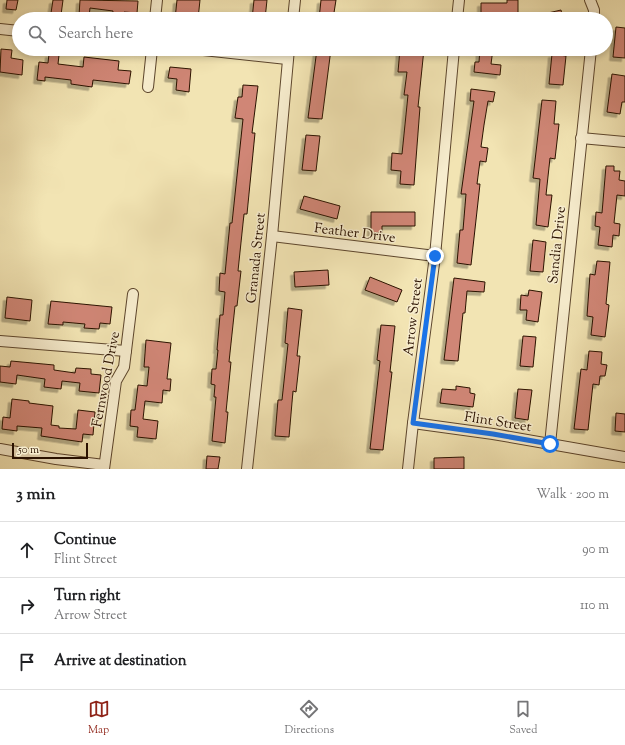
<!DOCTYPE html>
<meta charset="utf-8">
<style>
:root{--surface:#fff;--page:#f2f2f2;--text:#202124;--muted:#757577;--line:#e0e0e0;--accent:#8f2418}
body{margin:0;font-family:"Sorts Mill Goudy",serif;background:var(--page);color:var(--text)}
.scale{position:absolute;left:12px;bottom:10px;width:76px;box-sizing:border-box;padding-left:4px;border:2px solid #2b1200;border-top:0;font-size:11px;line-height:14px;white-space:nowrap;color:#2b1200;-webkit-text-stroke:3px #f7edce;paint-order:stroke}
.stop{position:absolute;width:12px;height:12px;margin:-9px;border:3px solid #1a73e8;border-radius:50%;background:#fff}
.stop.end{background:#1a73e8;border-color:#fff;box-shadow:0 1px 4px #0008}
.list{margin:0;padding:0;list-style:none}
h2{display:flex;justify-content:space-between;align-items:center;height:52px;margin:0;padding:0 16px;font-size:17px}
h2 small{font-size:13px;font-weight:400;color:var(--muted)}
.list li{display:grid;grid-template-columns:26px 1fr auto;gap:12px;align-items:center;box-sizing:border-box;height:56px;padding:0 16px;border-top:1px solid var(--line)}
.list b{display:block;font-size:15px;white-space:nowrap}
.list p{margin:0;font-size:13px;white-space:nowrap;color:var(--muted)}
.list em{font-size:13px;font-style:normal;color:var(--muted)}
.icon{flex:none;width:22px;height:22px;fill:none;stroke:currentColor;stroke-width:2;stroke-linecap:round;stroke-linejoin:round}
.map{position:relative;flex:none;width:625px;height:469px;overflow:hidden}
.search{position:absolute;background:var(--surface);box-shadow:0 2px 6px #0003;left:12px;right:12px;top:12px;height:44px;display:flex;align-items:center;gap:10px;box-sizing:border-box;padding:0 14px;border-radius:22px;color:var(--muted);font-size:15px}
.sheet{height:220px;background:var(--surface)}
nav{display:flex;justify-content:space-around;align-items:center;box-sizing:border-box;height:56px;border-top:1px solid var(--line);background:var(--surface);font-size:11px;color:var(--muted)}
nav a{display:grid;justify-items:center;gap:2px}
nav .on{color:var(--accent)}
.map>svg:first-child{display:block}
.building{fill:#d08676;stroke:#2b1200;filter:url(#shadow)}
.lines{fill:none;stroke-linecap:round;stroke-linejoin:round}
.street-casing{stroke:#5d462d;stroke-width:12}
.street{stroke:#f7edce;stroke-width:10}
.route{stroke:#1a73e8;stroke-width:5}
.labels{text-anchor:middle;stroke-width:3;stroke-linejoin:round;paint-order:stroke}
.street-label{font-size:14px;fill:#2b1200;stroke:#f7edce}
</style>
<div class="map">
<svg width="625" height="469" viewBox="0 0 625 469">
<defs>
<filter id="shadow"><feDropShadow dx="-3.5" dy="3.5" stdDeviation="0" flood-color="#0004"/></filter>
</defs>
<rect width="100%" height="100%" fill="#f2e4b3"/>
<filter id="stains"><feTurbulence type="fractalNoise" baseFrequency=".005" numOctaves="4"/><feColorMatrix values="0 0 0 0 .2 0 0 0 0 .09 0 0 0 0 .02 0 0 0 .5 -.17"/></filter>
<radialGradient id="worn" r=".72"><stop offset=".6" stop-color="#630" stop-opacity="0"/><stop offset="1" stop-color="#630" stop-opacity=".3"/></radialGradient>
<!-- building -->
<g class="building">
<polygon points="7,0 18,0 16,10 6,9"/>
<polygon points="53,0 63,0 61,15 51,13"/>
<polygon points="80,0 138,1 137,13 124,12 123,19 112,19 113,11 90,8 89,17 79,16"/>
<polygon points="177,0 200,0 198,19 175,19"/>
<polygon points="254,0 267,0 265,19 252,19"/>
<polygon points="321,0 336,0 333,19 319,19"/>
<polygon points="507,0 518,0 518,16 481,16 481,3 507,3"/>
<polygon points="561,10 563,19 535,19 535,16"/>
<polygon points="616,27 625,28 625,58 613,57"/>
<polygon points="1,49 12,50 11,58 23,60 22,75 0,72"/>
<polygon points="317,49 331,49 322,119 308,118"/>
<polygon points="400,49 424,49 418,107 420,107 414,185 400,184 401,171 391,170 392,153 402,154 408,95 404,95 407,72 398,72"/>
<polygon points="480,49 493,49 491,64 501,65 500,75 474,72 475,62 479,62"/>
<polygon points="49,54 59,55 58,64 83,67 84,57 119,61 118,70 131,71 129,84 93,80 92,87 71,84 71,80 45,77 45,81 37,80 39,62 48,63"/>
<polygon points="552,54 566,56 563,85 549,84"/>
<polygon points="170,67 191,69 189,92 176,90 177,79 168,78"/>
<polygon points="612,74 625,76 625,102 622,102 620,114 607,112"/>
<polygon points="243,85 258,86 252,133 255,133 247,214 244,214 238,271 241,271 237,306 235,306 229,362 231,362 226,412 228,412 225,443 212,441 216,397 214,397 215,385 211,384 212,369 216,369 218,350 217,350 220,315 223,315 225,292 219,291 220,273 225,274 230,223 232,223 243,119 235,118 238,97 242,97"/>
<polygon points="471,89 495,92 493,102 488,101 484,125 481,147 488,148 486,162 480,161 477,184 480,184 471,265 457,263 460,230 463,230 466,194 461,194 474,101 470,101"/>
<polygon points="542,100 556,101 554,124 559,124 555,159 550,158 546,195 552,195 548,227 536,225 540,179 533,178"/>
<polygon points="306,135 320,136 316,171 302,170"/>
<polygon points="606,166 614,166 614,171 620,171 619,180 625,181 625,196 617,195 614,223 620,224 619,236 613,235 612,247 598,245 600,227 595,226 596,212 602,213"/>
<polygon points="304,196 340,206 337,219 300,209"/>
<polygon points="371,212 415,212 415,226 382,226 382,233 371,233"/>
<polygon points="533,240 546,242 543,272 530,271"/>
<polygon points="597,261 610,262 606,304 609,305 605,337 591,335 593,317 587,316 590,274 595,275"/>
<polygon points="328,270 329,285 295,287 294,272"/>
<polygon points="370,277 402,290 397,302 365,290"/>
<polygon points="454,278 485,282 484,292 467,291 465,313 463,313 458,361 444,360"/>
<polygon points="529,290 542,292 538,322 526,320 527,310 520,310 521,295 528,296"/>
<polygon points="7,297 32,300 30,321 5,318"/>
<polygon points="51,301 112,307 110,324 100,323 99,329 84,328 85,324 63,322 63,325 48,324"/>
<polygon points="288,308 302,310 297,356 300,356 296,392 293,391 289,437 275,436 278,400 282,400 288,344 285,343"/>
<polygon points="381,325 395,326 390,372 392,372 383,450 370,449 380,361 377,360"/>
<polygon points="523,336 536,337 533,367 520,366"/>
<polygon points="146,340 171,343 167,379 171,379 170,391 163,390 162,403 145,401 143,419 158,421 156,439 137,437 138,427 130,426 131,410 135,410 138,385 147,386 149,367 144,367"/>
<polygon points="589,351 602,352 601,364 607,365 605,376 600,376 599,385 593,384 588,430 574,429 581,369 587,370"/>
<polygon points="11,361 54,365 54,370 75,373 76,368 91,369 91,374 101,375 99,393 79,391 80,383 62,381 61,389 44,387 45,379 17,375 16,384 0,382 0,366 10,367"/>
<polygon points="456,386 470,388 470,393 475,394 473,407 440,403 442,389 456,390"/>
<polygon points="518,389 532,390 528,420 515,418"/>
<polygon points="12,399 29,401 29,403 53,406 51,425 59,426 59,428 76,429 78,410 95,412 93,435 83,434 82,442 41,436 42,428 17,426 17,431 2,429 3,417 10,418"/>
<polygon points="616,413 625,414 625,432 615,431"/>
<polygon points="207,456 220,457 218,469 206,469"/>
<polygon points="464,457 464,469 434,469 434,458"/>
</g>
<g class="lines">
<!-- street casing -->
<g class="street-casing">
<g id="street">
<polyline points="590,0 594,10 594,19"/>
<polyline points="155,19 157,0"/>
<polyline points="293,19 295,0"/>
<polyline points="457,19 459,0"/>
<polyline points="0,29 19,31"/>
<polyline points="194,49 287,59"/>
<polyline points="148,87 152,49"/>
<polyline points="581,138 625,142"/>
<polyline points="272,236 435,256"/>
<polyline points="0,341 126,351"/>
<polyline points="413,423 493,434 625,457"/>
<polyline points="550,444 591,49"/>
<polyline points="0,449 56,459 104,465"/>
<polyline points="104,469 116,381 124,367 133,294"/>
<polyline points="247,469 272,236 289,49"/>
<polyline points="408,469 413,423 435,256 454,49"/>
</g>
</g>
<!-- street -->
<use href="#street" class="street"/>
</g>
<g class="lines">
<!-- route -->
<polyline class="route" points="435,256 413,423 493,434 550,444"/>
</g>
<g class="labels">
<!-- street labels -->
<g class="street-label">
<text transform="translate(355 232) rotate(7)" y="5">Feather Drive</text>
<text transform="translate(556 245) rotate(-84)" y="5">Sandia Drive</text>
<text transform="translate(255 258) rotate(-84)" y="5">Granada Street</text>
<text transform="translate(412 317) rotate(-83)" y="5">Arrow Street</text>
<text transform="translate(105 379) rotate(-79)" y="5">Fernwood Drive</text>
<text transform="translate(498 421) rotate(9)" y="5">Flint Street</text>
</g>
</g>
<rect width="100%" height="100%" filter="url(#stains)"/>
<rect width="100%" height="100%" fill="url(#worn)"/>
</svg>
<div class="scale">50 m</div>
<div class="stop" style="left:550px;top:444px"></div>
<div class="stop end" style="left:435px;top:256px"></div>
<div class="search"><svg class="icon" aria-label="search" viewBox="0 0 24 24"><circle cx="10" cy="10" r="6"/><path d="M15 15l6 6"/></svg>Search here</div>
</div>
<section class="sheet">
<h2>3 min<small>Walk · 200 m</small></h2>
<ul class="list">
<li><svg class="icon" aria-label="ahead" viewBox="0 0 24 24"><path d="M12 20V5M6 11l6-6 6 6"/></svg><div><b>Continue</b><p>Flint Street</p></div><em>90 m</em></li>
<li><svg class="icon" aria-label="right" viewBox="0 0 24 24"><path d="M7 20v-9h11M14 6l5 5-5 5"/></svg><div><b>Turn right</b><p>Arrow Street</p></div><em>110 m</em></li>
<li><svg class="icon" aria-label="arrive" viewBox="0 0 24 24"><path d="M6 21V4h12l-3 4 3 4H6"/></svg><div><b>Arrive at destination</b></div></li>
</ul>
</section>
<nav>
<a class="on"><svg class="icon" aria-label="map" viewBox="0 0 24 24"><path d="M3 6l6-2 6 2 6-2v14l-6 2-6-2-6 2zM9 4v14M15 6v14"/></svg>Map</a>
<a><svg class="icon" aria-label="directions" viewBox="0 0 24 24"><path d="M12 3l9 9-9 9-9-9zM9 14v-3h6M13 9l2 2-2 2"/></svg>Directions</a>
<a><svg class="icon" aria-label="saved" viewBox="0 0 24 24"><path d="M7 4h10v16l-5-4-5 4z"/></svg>Saved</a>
</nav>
